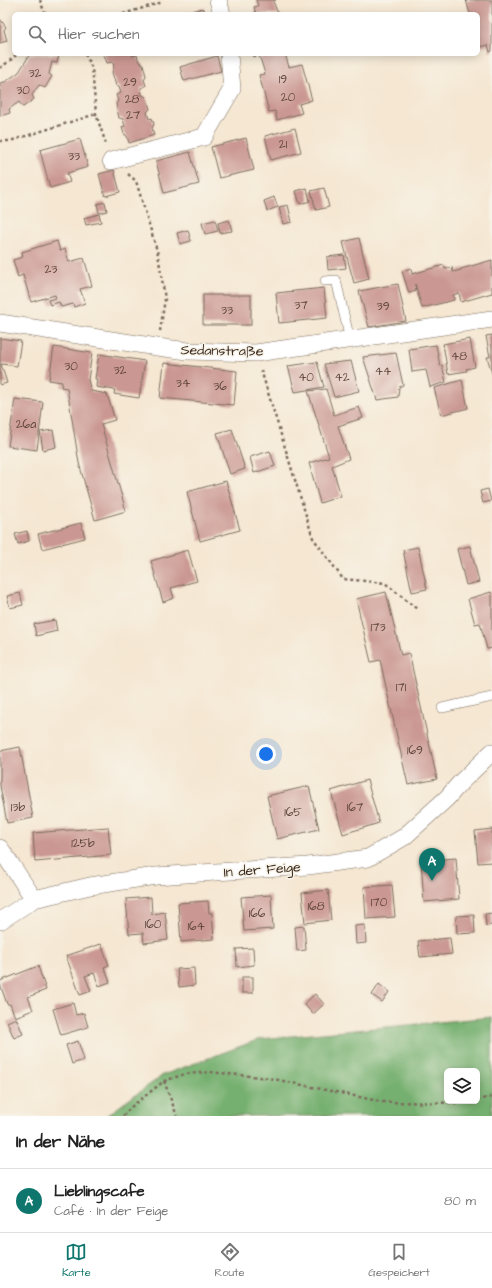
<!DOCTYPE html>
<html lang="de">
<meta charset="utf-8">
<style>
:root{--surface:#fff;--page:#f6f6f6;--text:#222;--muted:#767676;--line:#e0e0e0;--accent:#0f766e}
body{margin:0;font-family:"Architects Daughter",sans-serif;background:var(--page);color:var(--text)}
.controls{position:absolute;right:12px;bottom:12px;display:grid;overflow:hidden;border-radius:6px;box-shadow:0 2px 10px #0003}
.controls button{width:36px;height:36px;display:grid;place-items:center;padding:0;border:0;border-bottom:1px solid var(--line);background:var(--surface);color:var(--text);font:20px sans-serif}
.you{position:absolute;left:266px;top:754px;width:14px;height:14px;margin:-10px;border:3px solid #fff;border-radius:50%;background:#1a73e8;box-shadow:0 0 0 6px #1a73e833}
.badge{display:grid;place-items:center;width:26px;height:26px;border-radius:50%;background:var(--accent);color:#fff;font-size:13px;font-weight:700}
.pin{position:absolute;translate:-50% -33px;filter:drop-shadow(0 1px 2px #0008)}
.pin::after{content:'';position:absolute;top:21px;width:14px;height:12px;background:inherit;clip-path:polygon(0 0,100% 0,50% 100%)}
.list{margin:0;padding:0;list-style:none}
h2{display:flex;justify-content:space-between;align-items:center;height:52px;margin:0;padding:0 16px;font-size:17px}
h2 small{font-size:13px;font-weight:400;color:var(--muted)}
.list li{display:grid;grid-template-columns:26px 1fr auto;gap:12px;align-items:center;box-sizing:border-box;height:64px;padding:0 16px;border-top:1px solid var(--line)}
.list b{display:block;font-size:15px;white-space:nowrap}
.list p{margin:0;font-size:13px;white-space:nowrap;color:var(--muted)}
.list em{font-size:13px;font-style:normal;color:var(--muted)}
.icon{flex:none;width:22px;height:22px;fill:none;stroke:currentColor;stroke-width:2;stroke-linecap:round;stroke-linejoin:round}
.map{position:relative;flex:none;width:492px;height:1116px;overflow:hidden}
.search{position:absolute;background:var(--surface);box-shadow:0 2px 10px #0003;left:12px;right:12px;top:12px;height:44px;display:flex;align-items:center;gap:10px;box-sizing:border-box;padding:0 14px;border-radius:6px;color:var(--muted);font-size:15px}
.sheet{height:116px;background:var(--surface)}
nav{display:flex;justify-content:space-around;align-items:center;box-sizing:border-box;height:56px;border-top:1px solid var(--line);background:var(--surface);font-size:11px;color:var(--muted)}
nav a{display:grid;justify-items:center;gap:2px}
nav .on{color:var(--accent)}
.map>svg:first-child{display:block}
.forest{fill:#76b070;stroke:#586d47;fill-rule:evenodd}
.building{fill:#ca9792}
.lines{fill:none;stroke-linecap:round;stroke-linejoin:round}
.service-casing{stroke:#7c6c5d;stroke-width:10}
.minor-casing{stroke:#7c6c5d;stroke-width:18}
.path{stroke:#7c6c5d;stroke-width:2.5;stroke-dasharray:3 3;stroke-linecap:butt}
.service{stroke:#fff;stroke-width:9}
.minor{stroke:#fff;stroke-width:17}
.labels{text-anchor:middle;stroke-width:3;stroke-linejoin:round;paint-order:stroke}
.number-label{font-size:12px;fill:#5f453b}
.street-label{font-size:14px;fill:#3b2a1e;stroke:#f7f3e8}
</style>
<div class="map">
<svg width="492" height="1116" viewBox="0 0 492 1116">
<rect width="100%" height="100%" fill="#f7f3e8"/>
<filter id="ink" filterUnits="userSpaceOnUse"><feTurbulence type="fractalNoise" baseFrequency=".025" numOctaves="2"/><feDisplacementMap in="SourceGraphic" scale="8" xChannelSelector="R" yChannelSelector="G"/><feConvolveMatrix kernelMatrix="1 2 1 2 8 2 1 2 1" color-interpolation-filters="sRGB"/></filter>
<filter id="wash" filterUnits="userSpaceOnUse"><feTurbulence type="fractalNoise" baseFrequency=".012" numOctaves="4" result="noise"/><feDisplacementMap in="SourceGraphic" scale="16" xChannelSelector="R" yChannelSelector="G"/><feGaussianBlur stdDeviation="0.9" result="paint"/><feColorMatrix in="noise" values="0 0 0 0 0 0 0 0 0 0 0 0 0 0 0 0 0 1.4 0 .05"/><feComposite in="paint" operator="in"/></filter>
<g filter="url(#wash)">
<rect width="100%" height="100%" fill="#f5e7d2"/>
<!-- forest -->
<path class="forest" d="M492 1017V1116H106L163 1075 260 1039ZM447 1071H477V1101H447Z"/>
<g id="blocks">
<!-- building -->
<g class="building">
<polygon points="256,0 276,0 273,1 278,14 256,14 254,7 258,6"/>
<polygon points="466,0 492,0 492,51 490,52 488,45 479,47 478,14 470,14"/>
<polygon points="203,8 205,14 182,14"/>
<polygon points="0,19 6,27 4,30 7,41 0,43"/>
<polygon points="30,54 59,55 57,63 52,62 49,74 52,76 45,88 39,85 32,95 34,99 23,107 19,102 9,109 10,113 0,116 0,83 5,82 19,72"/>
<polygon points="102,54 131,54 132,56 137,55 139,62 143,64 146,76 144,79 146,86 141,88 142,95 146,97 150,109 147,112 149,119 152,118 154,124 152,128 154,135 129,143 127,136 124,134 122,127 125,126 123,119 119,118 116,104 118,101 116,95 121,93 119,87 116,86 112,72 114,68 113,62 107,63 105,57"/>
<polygon points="253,54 285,54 289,67 302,64 312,100 299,104 302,113 277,120 275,111 269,112 259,75 265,74 262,64 259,55 254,57"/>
<polygon points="217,56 221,71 184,81 180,67"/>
<polygon points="295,128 301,152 271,160 265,136"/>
<polygon points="246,138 254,170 219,178 211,147"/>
<polygon points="80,139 88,167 67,173 70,182 50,188 40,150"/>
<polygon points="190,152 199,184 164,193 156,161"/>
<polygon points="114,170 120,192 105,196 99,174"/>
<polygon points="307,188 310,201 300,204 296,191"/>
<polygon points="324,188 329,207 316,210 311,191"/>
<polygon points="274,197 278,207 267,211 264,201"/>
<polygon points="105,202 107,211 99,213 97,204"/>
<polygon points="288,205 292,222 283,224 279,207"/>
<polygon points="99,214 101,222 86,225 84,218"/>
<polygon points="215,220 218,231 205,234 202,223"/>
<polygon points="229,220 232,231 220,233 218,223"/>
<polygon points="188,230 191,241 180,244 177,233"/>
<polygon points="359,238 369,279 354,283 343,242"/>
<polygon points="57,241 60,251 65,249 69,262 84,258 92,286 80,289 85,303 74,307 73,304 61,307 59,302 50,305 48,300 56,298 55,295 31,302 23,275 18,277 13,260 23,257 22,252"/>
<polygon points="344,255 346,268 328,270 327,257"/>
<polygon points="492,260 492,293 461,302 459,293 453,295 454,300 422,308 415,284 416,291 409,293 402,271 411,268 412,274 444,265 445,269 452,267 453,272 461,270 461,269"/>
<polygon points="398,284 406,321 369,327 359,291"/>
<polygon points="324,288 327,318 279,323 276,293"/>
<rect x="203" y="295" width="48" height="30"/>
<polygon points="492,335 492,373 487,357 490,357 486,336"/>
<polygon points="0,338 21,341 17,366 1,364 7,383 0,385"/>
<polygon points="470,339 475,367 466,369 467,371 448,374 443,344"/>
<polygon points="436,345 440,366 442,365 446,382 430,387 426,370 412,372 409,349"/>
<polygon points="54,347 92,353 88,380 91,391 107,394 115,420 101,424 126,511 95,520 79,463 67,388 61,387 62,382 49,380"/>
<polygon points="396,353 403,385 399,387 398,397 377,400 363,357"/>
<polygon points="99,354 145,361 139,398 114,394 115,390 96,387 97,379 95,379"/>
<polygon points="351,361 359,391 334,397 324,364"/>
<polygon points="317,362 324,387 295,392 288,366"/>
<polygon points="164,363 237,371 234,405 160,398"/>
<polygon points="462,380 468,408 441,415 434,388"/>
<polygon points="326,389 334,415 359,407 363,418 338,426 349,459 332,466 341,496 320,503 309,463 329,457 308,391"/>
<polygon points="15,399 43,402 37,450 8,446"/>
<polygon points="232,429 245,469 230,474 217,433"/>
<polygon points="53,430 56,447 43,450 40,432"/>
<polygon points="270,451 275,466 254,473 250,457"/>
<polygon points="226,481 240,530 200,541 187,492"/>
<polygon points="488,489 491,501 483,503 480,491"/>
<polygon points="81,523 85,538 42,549 38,534"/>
<polygon points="27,531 29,541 18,544 15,534"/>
<polygon points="470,546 479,582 466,585 457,549"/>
<polygon points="418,547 427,589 412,592 403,550"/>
<polygon points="188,550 197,581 171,588 174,598 163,602 151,561"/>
<polygon points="386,592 401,655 409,653 437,779 408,785 380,660 371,662 356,599"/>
<polygon points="491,592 492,596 492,648 487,649 480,623 475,624 468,599"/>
<polygon points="20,593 23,605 10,608 7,596"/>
<polygon points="55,620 57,631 36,636 34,624"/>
<polygon points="20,747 33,818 7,823 0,786 0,751"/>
<polygon points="367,780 379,823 343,834 331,791"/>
<polygon points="309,786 319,829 277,839 267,796"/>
<polygon points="108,827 111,855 35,862 33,833"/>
<polygon points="492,829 492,862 478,863 475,831"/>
<polygon points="456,858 459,899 424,902 421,861"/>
<polygon points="392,885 395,917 366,919 364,887"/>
<polygon points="328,890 331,920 305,923 302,893"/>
<polygon points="271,895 273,929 244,931 241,897"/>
<polygon points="151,897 152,914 165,912 168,940 144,943 143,933 129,934 126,899"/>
<polygon points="208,901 209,913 212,913 214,939 181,942 178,903"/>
<polygon points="492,913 492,925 486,926 485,914"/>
<polygon points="474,915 475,933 457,934 456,916"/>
<polygon points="365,925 366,943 356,944 355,926"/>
<polygon points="304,926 306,950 297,951 295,927"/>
<polygon points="450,938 452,954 420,957 418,941"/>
<polygon points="101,944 109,965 104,967 110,982 99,986 94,973 85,976 91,991 80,995 66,956"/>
<polygon points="253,948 254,965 237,967 236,949"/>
<polygon points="38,966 46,990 28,997 33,1010 15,1017 10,1004 7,1004 0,984 0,981"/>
<polygon points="194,968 195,985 179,987 177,969"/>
<rect x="242" y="977" width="11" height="16"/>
<polygon points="379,984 389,992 382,1002 372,995"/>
<polygon points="315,994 324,1004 313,1014 304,1004"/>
<polygon points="73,1003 76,1015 84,1013 88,1027 61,1035 53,1009"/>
<polygon points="16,1018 23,1034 14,1038 7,1022"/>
<polygon points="78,1041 84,1060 72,1064 66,1045"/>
</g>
</g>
</g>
<g filter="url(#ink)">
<use href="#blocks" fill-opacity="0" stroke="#7c6c5d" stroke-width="1"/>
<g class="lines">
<!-- service casing -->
<g class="service-casing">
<g id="service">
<polyline points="325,281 336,280 350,340"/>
<polyline points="442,708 492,697"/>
</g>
</g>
<!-- minor casing -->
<g class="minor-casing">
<g id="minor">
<polyline points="218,0 222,14"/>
<polyline points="111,161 204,137 232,89 229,54"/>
<polyline points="0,323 157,347 188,351 256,353 492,319"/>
<polyline points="0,848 34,899"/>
<polyline points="0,921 34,899 90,886 156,876 308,866 368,858 404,837 447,798 461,782 492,752"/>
</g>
</g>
<!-- path -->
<g class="path">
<polyline points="40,0 45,14"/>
<polyline points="123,14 163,2"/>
<polyline points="85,54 92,68 96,114 106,144"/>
<polyline points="0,68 12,59 17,54"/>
<polyline points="0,141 10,141 96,114"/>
<polyline points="128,174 136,181 158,254 165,299 160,331"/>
<polyline points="261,370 313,538 343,579 385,583 417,609"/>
<polyline points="164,1081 177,1116"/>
<polyline points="477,1100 492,1097"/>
<polyline points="123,1116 131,1107 164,1081 185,1074 210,1072 269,1078 383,1102 462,1103 473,1101"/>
</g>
<!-- service -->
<use href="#service" class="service"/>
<!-- minor -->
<use href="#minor" class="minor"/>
</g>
</g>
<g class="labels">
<!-- number labels -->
<g class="number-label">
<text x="35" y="77">32</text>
<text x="283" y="83">19</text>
<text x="130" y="86">29</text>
<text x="23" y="94">30</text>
<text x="288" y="101">20</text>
<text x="132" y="103">28</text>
<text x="133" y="119">27</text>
<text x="283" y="148">21</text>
<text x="74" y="160">33</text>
<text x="51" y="273">23</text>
<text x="301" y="309">37</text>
<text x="383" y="310">39</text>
<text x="227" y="314">33</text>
<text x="459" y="360">48</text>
<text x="71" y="370">30</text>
<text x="120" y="374">32</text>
<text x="383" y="375">44</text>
<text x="306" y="381">40</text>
<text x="342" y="381">42</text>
<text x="183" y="387">34</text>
<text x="220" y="390">36</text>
<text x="26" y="428">26a</text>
<text x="378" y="631">173</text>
<text x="401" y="691">171</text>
<text x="415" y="754">169</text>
<text x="18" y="811">13b</text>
<text x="355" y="811">167</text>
<text x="293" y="816">165</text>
<text x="83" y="847">125b</text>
<text x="379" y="906">170</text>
<text x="316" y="910">168</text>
<text x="257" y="917">166</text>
<text x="153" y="928">160</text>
<text x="196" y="930">164</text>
</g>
<!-- street labels -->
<g class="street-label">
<text transform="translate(222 350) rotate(1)" y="5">Sedanstraße</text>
<text transform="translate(262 869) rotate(-4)" y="5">In der Feige</text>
</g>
</g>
</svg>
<div class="controls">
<button><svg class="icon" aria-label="layers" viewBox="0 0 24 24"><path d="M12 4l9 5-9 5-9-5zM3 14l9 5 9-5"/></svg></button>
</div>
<div class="you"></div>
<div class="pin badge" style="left:432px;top:881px">A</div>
<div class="search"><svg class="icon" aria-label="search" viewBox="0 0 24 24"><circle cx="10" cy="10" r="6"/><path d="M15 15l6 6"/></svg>Hier suchen</div>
</div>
<section class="sheet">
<h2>In der Nähe<small></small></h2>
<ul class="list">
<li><span class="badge">A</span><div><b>Lieblingscafe</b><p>Café · In der Feige</p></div><em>80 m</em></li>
</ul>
</section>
<nav>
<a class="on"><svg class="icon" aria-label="map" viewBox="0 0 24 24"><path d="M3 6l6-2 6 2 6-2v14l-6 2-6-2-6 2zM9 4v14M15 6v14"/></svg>Karte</a>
<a><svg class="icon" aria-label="directions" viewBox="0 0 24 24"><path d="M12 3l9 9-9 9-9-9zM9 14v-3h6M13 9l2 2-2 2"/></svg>Route</a>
<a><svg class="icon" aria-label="saved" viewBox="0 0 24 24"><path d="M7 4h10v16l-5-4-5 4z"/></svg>Gespeichert</a>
</nav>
